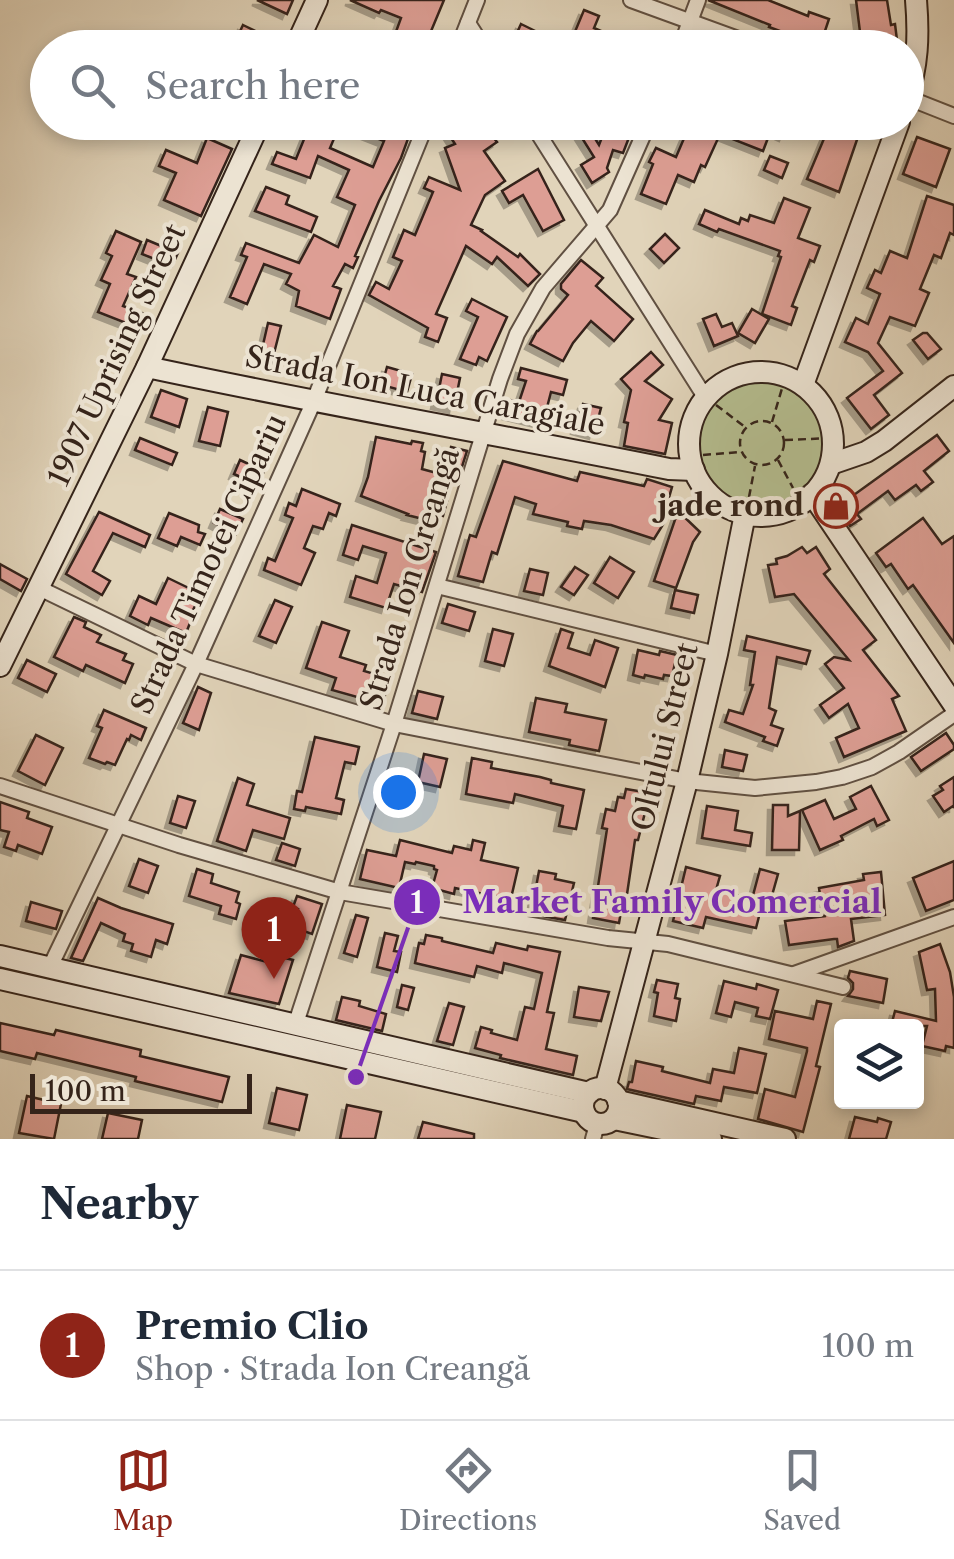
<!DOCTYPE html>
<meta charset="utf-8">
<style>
:root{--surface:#fff;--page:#f2f2f3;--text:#1f2937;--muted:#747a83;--line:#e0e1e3;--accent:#8f2418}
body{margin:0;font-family:"Libre Caslon Text",serif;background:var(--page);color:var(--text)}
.controls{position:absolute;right:30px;bottom:30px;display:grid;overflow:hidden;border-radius:10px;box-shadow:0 5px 15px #0003}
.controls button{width:90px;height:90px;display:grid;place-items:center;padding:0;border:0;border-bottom:2px solid var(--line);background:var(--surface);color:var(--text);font:50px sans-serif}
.scale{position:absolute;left:30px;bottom:25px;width:222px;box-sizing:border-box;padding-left:10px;border:5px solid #35241a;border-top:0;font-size:28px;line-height:35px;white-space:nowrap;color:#35241a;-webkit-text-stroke:8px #ece3d2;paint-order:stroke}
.you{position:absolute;left:398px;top:792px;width:35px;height:35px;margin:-25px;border:8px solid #fff;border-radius:50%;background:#1a73e8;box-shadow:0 0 0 15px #1a73e833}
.badge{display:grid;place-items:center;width:65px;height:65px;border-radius:50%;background:var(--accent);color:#fff;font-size:32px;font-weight:700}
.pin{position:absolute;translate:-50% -82px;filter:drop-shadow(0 2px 5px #0008)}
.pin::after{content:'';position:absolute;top:52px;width:35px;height:30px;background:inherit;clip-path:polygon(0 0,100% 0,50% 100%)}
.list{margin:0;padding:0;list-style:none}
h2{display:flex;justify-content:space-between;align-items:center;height:130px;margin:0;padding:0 40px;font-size:42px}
h2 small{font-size:32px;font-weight:400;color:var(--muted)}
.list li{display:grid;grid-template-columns:65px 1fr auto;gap:30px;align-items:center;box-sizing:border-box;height:150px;padding:0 40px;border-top:2px solid var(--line)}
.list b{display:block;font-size:38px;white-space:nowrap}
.list p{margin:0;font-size:32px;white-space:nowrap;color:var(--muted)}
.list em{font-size:32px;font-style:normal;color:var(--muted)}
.icon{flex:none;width:55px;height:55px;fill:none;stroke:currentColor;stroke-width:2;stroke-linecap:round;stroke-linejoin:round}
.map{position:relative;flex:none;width:954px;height:1139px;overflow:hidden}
.search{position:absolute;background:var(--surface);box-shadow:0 5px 15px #0003;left:30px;right:30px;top:30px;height:110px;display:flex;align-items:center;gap:25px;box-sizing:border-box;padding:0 35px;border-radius:55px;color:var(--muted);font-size:38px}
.sheet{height:280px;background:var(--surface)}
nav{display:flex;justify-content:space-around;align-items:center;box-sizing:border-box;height:140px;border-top:2px solid var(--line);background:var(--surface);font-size:28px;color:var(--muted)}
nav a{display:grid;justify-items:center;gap:5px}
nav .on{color:var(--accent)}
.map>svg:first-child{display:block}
.green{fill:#b4bc8e;stroke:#747054;stroke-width:2.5}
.building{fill:#dd9e94;stroke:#35241a;stroke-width:2.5;filter:url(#shadow)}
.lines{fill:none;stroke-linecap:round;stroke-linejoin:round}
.street-casing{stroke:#605042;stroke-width:18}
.secondary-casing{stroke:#35241a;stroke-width:24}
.path{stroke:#35241a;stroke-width:2.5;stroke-dasharray:8 5;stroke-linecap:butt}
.street{stroke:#ece3d2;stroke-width:14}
.secondary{stroke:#ece3d2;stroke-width:20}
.labels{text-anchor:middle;stroke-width:8;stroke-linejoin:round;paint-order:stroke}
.street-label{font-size:30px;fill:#35241a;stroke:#ece3d2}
.poi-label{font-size:30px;font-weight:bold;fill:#35241a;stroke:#ece3d2;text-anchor:end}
.leader{fill:none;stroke:#7b2cbf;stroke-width:4}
.callout-dot{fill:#7b2cbf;stroke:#ece3d2;stroke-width:4}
.mark-label{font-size:30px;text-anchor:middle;font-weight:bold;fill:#fff}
.callout-label{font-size:32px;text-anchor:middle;font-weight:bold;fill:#7b2cbf;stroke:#ece3d2;stroke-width:8;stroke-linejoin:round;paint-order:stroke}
</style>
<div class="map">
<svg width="954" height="1139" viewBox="0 0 954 1139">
<defs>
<filter id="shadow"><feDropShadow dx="-5" dy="5" stdDeviation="0" flood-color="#0004"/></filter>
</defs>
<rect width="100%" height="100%" fill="#e1d4ba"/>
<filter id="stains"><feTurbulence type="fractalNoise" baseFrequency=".002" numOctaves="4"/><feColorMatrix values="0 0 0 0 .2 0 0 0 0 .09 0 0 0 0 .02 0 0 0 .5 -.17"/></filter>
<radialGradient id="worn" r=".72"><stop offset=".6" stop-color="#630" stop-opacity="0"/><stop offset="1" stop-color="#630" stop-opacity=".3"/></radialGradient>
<!-- green -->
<circle class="green" cx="761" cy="444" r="72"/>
<!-- building -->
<g class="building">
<polygon points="257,0 293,0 287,14"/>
<polygon points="350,0 444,0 424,48 390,48 401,18 381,10 379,13"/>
<polygon points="708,0 768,0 808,16 809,12 829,19 820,46 769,27 770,25"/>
<polygon points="856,0 887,0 891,25 895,24 898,48 862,48"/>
<polygon points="584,10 599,16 594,28 640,48 591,48 593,42 574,34"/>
<polygon points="521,24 570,48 510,48"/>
<polygon points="243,25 282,44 281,48 252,48 236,40"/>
<polygon points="311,122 341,122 330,148 373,167 384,141 366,134 370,122 410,122 405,135 409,136 401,158 379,201 355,256 358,257 353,268 345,264 333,286 341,289 330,319 296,306 299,291 286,284 291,274 264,264 247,304 230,297 247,257 241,255 246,243 299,263 314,235 338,247 355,205 337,197 349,170 318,156 310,178 272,164 277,152 296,159"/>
<polygon points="448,122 480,122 483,127 490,122 496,122 502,130 493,137 497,142 484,151 505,181 485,195 471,225 482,230 481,231 518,257 520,254 540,274 528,286 497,257 492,264 466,246 436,314 447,318 438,342 425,337 428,328 369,295 376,282 389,289 402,261 393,257 404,230 415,235 433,192 424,188 429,177 460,190 445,148 455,144 446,130 451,127"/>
<polygon points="614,122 635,122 623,153 613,150 607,168 609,172 592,183 581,165 594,157 577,130 586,124 599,145 604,132 609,134"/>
<polygon points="691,122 789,122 784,136 771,130 763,151 720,134 705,167 701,165 694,182 678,175 666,204 641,194 653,164 649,162 656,148 676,157"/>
<polygon points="831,122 854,122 852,128 860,131 839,192 807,179"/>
<polygon points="917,137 950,149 936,187 903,174"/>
<polygon points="207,138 232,149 201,216 164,200 176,173 159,166 166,150 197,163"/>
<polygon points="770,156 788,163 782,178 764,170"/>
<polygon points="538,169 564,220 543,231 523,195 509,203 502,191"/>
<polygon points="266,187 289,196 286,204 317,217 311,232 255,211"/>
<polygon points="927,196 954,205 954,235 950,233 941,258 934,255 920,289 929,293 915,326 890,317 878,343 902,373 874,395 889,415 871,429 847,398 883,371 868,352 845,342 856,318 868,324 880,294 867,288 875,270 881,273 890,251 907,258"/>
<polygon points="784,198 810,208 798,238 820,246 814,262 810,260 792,306 797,308 791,325 762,314 781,257 778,256 780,251 719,229 717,232 699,224 705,210 739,224 741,218 748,221 750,215 774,223"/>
<polygon points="116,231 141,242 127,274 136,277 123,306 142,313 136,327 98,312 110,284 101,280 112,256 106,253"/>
<polygon points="665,234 679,248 664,263 650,249"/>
<polygon points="147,240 178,253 172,266 142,254"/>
<polygon points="581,260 603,278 596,286 633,319 614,341 591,321 573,343 563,361 530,344 537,331 538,331 568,295 561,289 561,284"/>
<polygon points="472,299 507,317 487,361 479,357 476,365 460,359 478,317 466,311"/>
<polygon points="752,309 769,319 755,343 738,333"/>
<polygon points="716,314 722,327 732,323 738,336 714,346 703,319"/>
<polygon points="268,323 281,326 271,365 259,362"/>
<polygon points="923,333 927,333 941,349 928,359 913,340"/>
<polygon points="651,352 663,365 645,381 672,399 659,420 672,423 665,454 624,446 628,423 624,422 631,390 621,379"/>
<polygon points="387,367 412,374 407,392 382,385"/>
<polygon points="521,368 567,380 563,395 551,392 543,423 507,414 510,400 519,402 526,381 518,379"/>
<polygon points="442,374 460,378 454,408 436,404"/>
<polygon points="161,390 187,399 179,427 151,417"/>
<polygon points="583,404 601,408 594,434 576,429"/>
<polygon points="208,407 228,412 220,446 199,441"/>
<polygon points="937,435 949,451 924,471 933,482 921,491 916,485 895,500 888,491 857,514 861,519 850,526 843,515 851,497"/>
<polygon points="376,437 411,444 412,441 423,443 421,451 425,452 422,469 448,476 441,499 447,501 443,516 437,514 435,522 407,515 408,514 361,496 368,477"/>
<polygon points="140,438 177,453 172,465 135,450"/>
<polygon points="451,447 467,451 460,473 445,470"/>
<polygon points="240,460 264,471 258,485 234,474"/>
<polygon points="503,461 577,481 580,472 644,486 647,479 672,487 668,501 674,507 654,539 611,525 584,521 582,529 567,526 568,522 533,514 536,504 515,497 497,554 492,552 483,582 458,576 470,535 476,537"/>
<polygon points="302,489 340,504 336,516 329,513 323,529 313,526 304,548 315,553 301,585 264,570 268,558 275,561 293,518 285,515 289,503 296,506"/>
<polygon points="220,509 243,519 236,534 214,523"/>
<polygon points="678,511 700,532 693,542 676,588 654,581"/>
<polygon points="99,512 150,535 145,547 113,533 93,571 110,581 102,595 66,574"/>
<polygon points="169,513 199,525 198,532 205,534 200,545 181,537 177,546 158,538"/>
<polygon points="923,518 942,544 954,536 954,643 913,585 908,589 891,564 886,567 876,553"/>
<polygon points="352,525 436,552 422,592 394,584 386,608 350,597 356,576 377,583 386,553 363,546 358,560 343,555"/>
<polygon points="802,547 807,553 816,547 830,569 824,574 876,640 863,650 899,696 892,699 906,731 844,757 836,738 859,728 848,704 829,718 820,705 844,688 825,664 834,657 849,660 794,594 775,597 768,565 777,564 776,559 787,556"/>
<polygon points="610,557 634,572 618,598 594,583"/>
<polygon points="0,564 27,579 21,591 0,579"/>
<polygon points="575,567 588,575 574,595 561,587"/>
<polygon points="530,569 548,573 543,595 524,591"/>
<polygon points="168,578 201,594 190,616 192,618 186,633 151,618 148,625 130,616 139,596 156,604"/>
<polygon points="675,590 698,595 694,613 671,608"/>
<polygon points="275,600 292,607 276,643 259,636"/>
<polygon points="448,604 475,612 469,631 442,623"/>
<polygon points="74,617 86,622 84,627 101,635 97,642 126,654 123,660 133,664 125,683 86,665 83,671 54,657"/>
<polygon points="322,622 349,631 340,657 366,665 364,671 378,675 375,685 387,689 382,704 332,690 336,678 306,668"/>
<polygon points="493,629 513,634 504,666 485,661"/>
<polygon points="561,629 573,633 568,648 590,655 595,640 618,648 605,687 549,666"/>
<polygon points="747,636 810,651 806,664 777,657 769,708 776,711 771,725 783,729 777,746 763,741 765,737 725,722 729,710 743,714 753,685 750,685 755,652 744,650"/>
<polygon points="638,650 659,655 660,651 677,655 672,676 664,675 663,679 645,675 644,678 633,675"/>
<polygon points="27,660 56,674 47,692 18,678"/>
<polygon points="198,687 211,693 199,730 183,723"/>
<polygon points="418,691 443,697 437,719 412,713"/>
<polygon points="536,698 567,704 565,712 606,720 599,751 569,745 570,740 529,732"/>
<polygon points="104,710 146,728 141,740 131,735 129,740 127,739 115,765 107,762 105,764 89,758 102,728 97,726"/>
<polygon points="946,733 954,745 954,749 921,771 911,757"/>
<polygon points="36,735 63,748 45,785 18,771"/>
<polygon points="315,737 359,747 355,764 345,762 336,798 344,800 341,814 306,807 305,811 294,809 297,791 302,792"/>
<polygon points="725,750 747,755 743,771 722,767"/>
<polygon points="424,754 447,759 440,787 418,782"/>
<polygon points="472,758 492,762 491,768 540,777 551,780 551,783 584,790 576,829 559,826 563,806 515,794 513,803 466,794"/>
<polygon points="954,777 954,808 953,806 944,812 933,796 943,790 940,786"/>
<polygon points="238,778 254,784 247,805 290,818 284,839 253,830 246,851 217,841"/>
<polygon points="871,786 889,820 877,826 874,819 841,836 843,840 820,850 802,810 825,800 834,819 856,809 850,797"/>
<polygon points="626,789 650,793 638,840 635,840 626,901 623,900 619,923 593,918 607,829 602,828 606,809 615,811 618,797 624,798"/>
<polygon points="178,796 195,801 186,828 170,823"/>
<polygon points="0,802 29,812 27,818 52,827 42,854 18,845 16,851 4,847 9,832 0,830"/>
<polygon points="773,805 788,805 788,816 800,811 799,850 772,850"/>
<polygon points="707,806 738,811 735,830 752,833 750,846 702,838"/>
<polygon points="400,840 452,853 454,846 471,850 473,840 485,843 481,860 518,868 509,907 496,904 498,897 455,888 454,894 432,888 437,870 434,869 434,866 416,862 415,864 405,862 399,888 360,879 367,850 396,856"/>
<polygon points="282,843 300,849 295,866 276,860"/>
<polygon points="139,859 158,866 148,893 129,886"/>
<polygon points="954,861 954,900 926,911 913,878"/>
<polygon points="686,867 720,876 716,890 752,899 760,869 778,874 771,899 764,897 756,928 706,917 703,928 673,921"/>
<polygon points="197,869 213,874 211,883 239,892 236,902 240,904 236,919 219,914 221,906 189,896"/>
<polygon points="539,871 556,874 555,879 574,883 565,920 531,914"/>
<polygon points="881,872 885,915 851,919 854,941 838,947 837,939 834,939 789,945 785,921 826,916 823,915 819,888 864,880 863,874"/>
<polygon points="297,896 322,904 312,934 292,927 298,909 293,907"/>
<polygon points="98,898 121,908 173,924 167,944 156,940 151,957 131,951 133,944 123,941 125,934 101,923 83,961 71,958"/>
<polygon points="31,902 62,911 56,929 26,921"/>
<polygon points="356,915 368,918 357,957 344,953"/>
<polygon points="385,933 398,936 394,951 401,952 397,972 377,967"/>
<polygon points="426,935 442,938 442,941 493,953 496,943 527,950 528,946 560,952 547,1012 554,1013 546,1049 577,1056 573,1075 500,1058 501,1055 475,1048 481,1027 492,1030 491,1033 517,1040 525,1007 534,1009 542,973 504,963 502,973 477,966 474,977 415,963 419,943 424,944"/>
<polygon points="940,944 950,972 954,997 954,1048 946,1046 945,1051 922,1046 927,1026 891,1026 895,1011 936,1021 935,989 927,990 919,952"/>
<polygon points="269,954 293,960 279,1004 229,993 241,955 267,962"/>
<polygon points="850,971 887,979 883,1003 848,996 853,989 853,983 848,978"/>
<polygon points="657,980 678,984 675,998 680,999 676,1021 654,1016 658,993 654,992"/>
<polygon points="724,981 756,989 757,984 778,990 770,1019 756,1016 758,1008 735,1002 731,1017 716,1013"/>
<polygon points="402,985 414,988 408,1010 397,1007"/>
<polygon points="579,987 609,992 601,1021 574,1017"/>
<polygon points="342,997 360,1001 359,1006 386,1014 382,1031 336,1020"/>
<polygon points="817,1001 831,1004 816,1066 820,1067 803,1132 758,1119 765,1089 795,1097 807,1051 807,1048 769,1039 775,1011 813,1019"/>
<polygon points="449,1003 464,1007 453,1045 437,1041"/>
<polygon points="0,1023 54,1035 56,1030 141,1050 140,1056 229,1077 222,1102 135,1081 136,1077 37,1053 35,1059 0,1051"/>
<polygon points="739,1048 766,1054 757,1093 724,1087 721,1101 696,1096 694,1104 627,1089 629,1082 632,1082 636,1061 663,1067 662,1071 710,1083 713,1069 734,1073"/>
<polygon points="277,1088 307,1095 299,1130 269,1123"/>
<polygon points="27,1096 61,1104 54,1139 19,1133"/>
<polygon points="347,1105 381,1112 375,1139 340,1139"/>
<polygon points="108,1113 142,1120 138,1139 102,1139"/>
<polygon points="855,1117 877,1122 878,1118 891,1122 886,1139 849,1139"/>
<polygon points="423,1122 474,1134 474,1139 418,1139"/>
</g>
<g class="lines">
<!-- street casing -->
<g class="street-casing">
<g id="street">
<polyline points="631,0 763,48"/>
<polyline points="468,23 484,48"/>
<polyline points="458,48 477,0"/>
<polyline points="680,48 698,0"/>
<polyline points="906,97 954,116"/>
<polyline points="531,122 705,397"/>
<polyline points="437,586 717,654"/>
<polyline points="39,588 196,664 394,724 687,781 755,788 816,782 842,777 872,767 899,752 954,714"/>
<polyline points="0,786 179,845 340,892 608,938 668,944 843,987"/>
<polyline points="50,967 196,664 313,403 427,122"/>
<polyline points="794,974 954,917"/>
<polyline points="296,1023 394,724 500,379 517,334 543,288 610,210 649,122"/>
<polyline points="593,1139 597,1124"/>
</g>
</g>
<!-- secondary casing -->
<g class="secondary-casing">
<g id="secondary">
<polyline points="295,48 317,0"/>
<path d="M906 101C918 67 919 35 916 0"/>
<path d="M147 367C320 404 495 434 669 469L694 470"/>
<circle cx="761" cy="444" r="72"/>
<polyline points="803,385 899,122"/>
<polyline points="831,464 866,452 884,441 954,386"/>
<polyline points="812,494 954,705"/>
<polyline points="0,666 147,367 260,122"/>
<polyline points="0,956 589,1093"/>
<polyline points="0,979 584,1112"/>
<circle cx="601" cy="1106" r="18"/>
<polyline points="605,1089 687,781 717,654 745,514"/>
<polyline points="618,1101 785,1139"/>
<polyline points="614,1119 711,1139"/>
</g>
</g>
<!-- path -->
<g class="path">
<polyline points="716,405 745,427"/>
<circle cx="762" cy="443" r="22"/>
<polyline points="772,422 786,375"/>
<polyline points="785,440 833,438"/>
<polyline points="703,455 740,452"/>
<polyline points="778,460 793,488"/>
<polyline points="749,497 755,466"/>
</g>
<!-- street -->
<use href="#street" class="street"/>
<!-- secondary -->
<use href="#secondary" class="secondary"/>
</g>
<!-- icons -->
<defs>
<g id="shop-ring" transform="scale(2.25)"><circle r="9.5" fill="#ece3d2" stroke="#8f2418" stroke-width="1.5"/><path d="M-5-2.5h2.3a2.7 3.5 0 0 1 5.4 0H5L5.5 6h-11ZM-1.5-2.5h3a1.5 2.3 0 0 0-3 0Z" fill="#8f2418"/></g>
</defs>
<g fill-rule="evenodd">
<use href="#shop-ring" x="836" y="506"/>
</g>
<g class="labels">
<!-- street labels -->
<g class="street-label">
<text transform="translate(117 355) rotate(-65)" y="10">1907 Uprising Street</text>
<text transform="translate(425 391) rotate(11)" y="10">Strada Ion Luca Caragiale</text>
<text transform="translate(209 564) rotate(-65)" y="10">Strada Timotei Cipariu</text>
<text transform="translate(410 579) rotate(-73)" y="10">Strada Ion Creangă</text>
<text transform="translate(665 737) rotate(-76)" y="10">Oltului Street</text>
</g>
<!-- poi labels -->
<g class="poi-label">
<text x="804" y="516">jade rond</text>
</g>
</g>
<!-- callouts -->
<path class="leader" d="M356 1077L417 902"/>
<g class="callout-dot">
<circle cx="356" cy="1077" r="10"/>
<circle cx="417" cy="902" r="25"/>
</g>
<g class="mark-label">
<text x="417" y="913">1</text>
</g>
<g class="callout-label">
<text x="672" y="913">Market Family Comercial</text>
</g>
<rect width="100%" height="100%" filter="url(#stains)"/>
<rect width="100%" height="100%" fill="url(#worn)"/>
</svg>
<div class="controls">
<button><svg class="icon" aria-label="layers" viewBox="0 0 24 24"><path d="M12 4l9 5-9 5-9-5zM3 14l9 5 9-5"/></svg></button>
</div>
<div class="scale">100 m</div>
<div class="you"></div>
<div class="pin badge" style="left:274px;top:979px">1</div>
<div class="search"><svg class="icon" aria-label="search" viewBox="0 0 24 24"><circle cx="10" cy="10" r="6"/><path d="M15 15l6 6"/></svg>Search here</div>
</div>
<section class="sheet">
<h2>Nearby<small></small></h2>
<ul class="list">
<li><span class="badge">1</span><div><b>Premio Clio</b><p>Shop · Strada Ion Creangă</p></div><em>100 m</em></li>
</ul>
</section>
<nav>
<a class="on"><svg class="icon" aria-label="map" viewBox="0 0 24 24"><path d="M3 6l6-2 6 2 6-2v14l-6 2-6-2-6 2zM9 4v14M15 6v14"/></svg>Map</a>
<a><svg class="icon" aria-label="directions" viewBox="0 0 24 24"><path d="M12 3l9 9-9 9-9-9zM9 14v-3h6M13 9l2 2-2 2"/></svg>Directions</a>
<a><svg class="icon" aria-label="saved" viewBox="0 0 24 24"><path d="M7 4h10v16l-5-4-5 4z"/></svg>Saved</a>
</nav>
